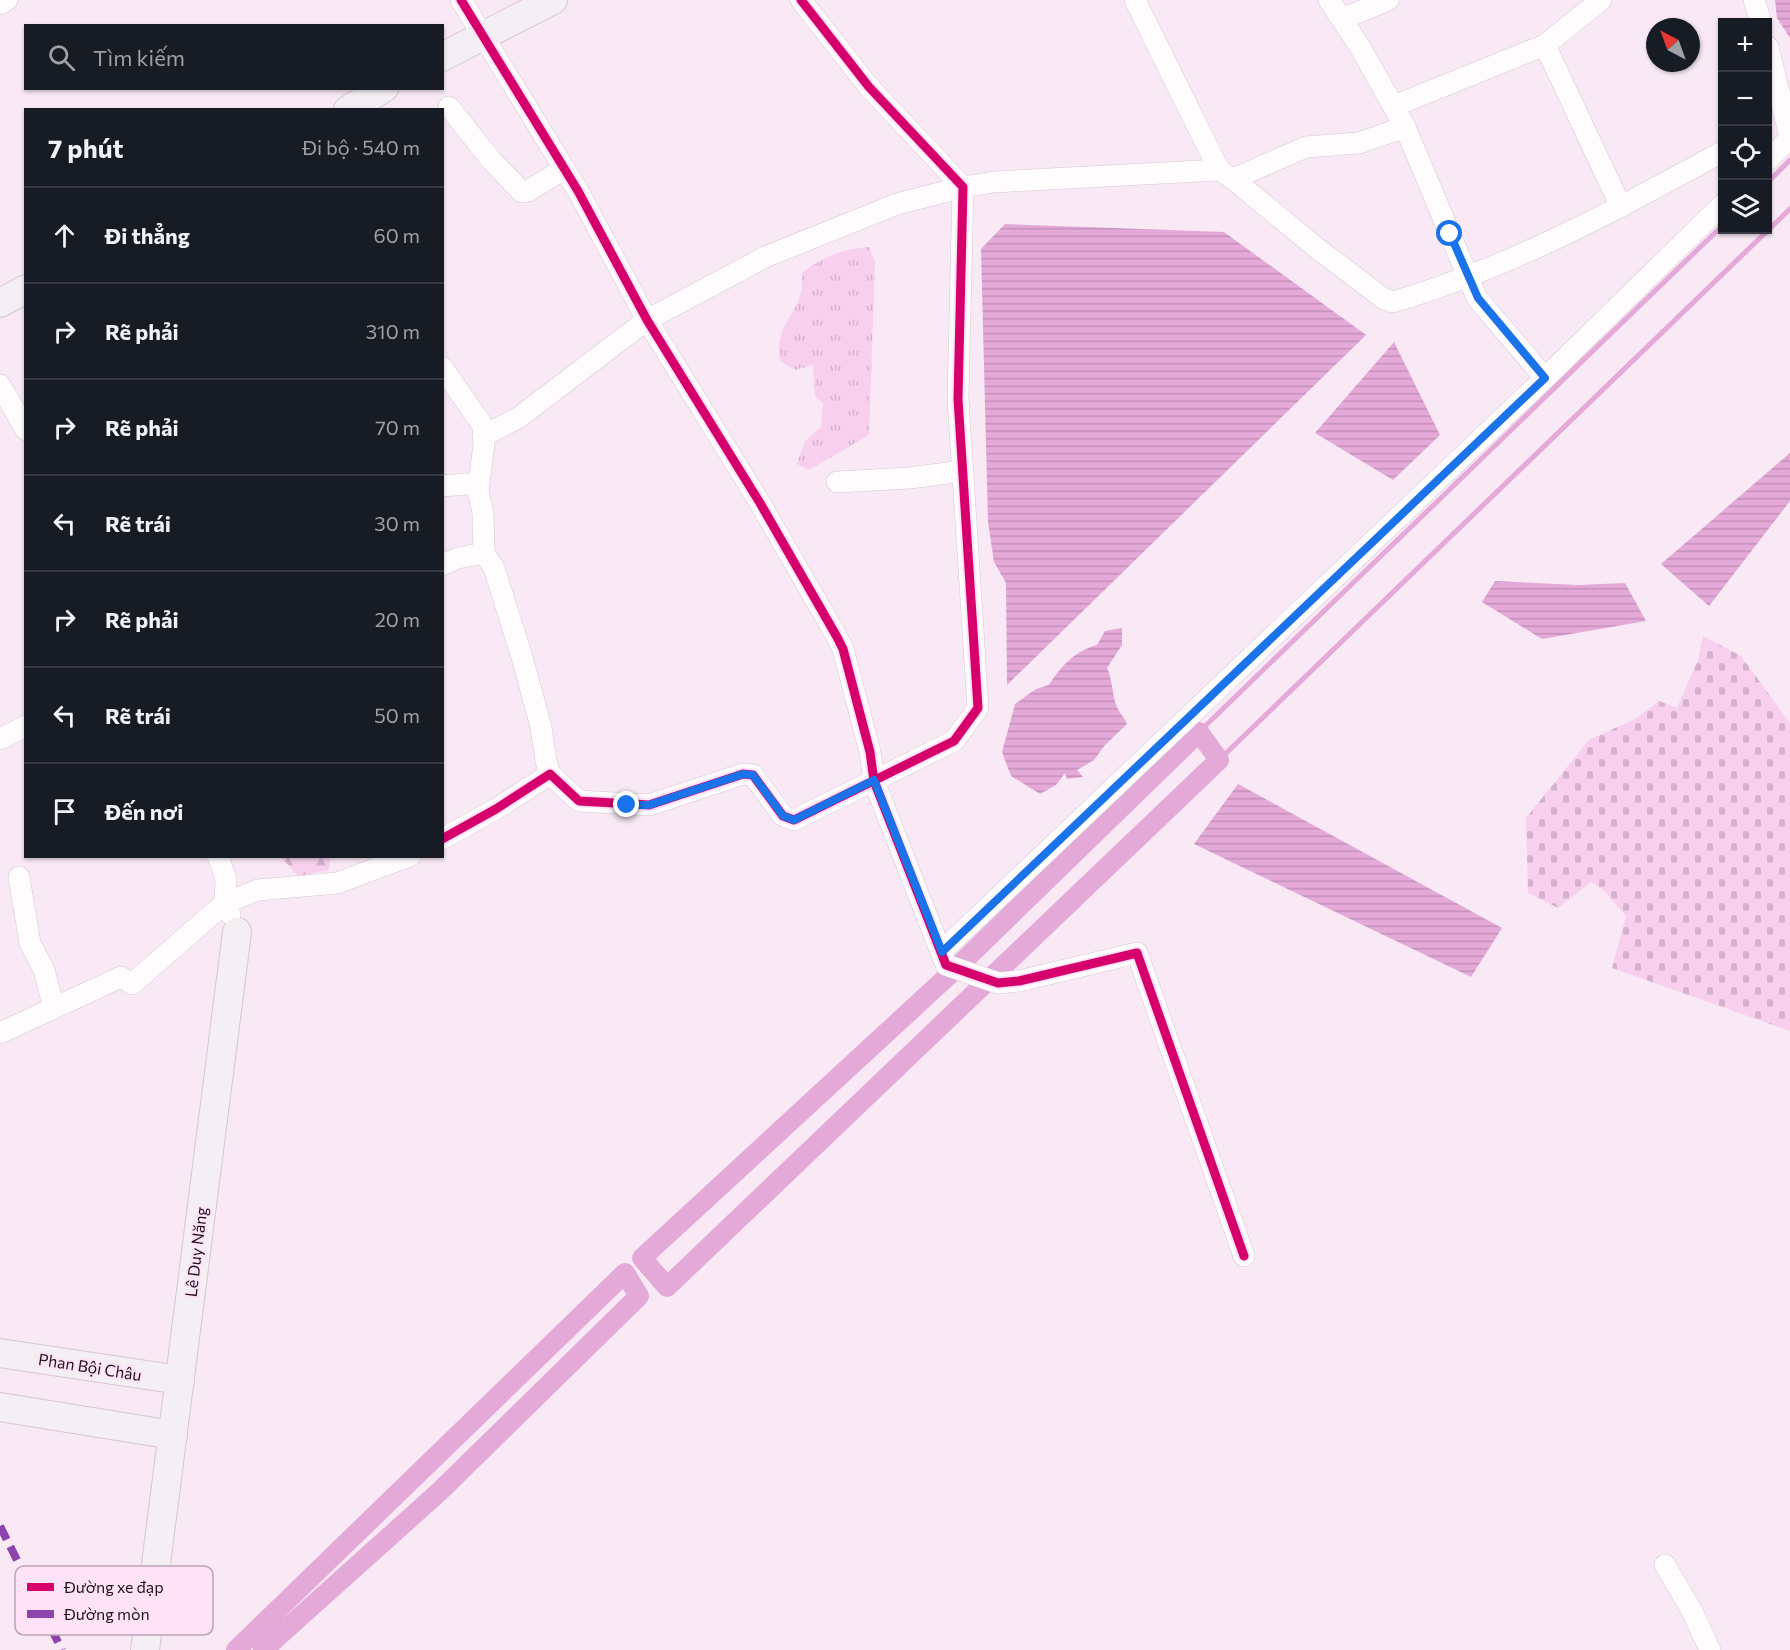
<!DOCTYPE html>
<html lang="vi">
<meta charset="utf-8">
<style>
:root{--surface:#171b24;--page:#242831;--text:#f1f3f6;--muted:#9ea1a6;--line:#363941}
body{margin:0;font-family:Commissioner,sans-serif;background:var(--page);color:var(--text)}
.controls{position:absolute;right:18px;top:18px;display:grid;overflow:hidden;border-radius:0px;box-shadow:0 2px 4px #0004}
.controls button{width:54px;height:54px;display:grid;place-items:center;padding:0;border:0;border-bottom:2px solid var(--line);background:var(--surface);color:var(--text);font:30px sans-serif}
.compass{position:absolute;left:1646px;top:18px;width:54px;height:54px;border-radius:50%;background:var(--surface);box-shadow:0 2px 4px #0004;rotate:319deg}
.stop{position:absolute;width:18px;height:18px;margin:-14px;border:4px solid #1a73e8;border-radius:50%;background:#fff}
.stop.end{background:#1a73e8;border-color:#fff;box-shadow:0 2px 6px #0008}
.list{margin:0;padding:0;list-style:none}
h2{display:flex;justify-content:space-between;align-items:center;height:78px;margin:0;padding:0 24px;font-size:26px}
h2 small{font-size:20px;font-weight:400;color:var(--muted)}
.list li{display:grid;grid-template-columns:39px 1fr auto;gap:18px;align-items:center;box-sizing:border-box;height:96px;padding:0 24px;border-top:2px solid var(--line)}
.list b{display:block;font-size:22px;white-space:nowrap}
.list em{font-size:20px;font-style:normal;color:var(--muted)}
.icon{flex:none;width:33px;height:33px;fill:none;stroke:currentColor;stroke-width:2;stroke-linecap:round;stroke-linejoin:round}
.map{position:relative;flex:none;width:1790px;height:1650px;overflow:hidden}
.search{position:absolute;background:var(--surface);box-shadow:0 2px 4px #0004;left:24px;top:24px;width:420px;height:66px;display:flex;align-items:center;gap:15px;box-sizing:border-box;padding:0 21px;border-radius:0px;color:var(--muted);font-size:22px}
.panel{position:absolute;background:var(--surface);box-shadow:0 2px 4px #0004;left:24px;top:108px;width:420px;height:750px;border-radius:0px}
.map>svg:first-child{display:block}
.grass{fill:url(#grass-tufts)}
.forest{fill:url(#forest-firs)}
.cemetery{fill:url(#cemetery-stones)}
.water{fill:url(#water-rules)}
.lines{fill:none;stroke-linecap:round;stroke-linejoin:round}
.stream{stroke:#e4a9d7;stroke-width:5}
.canal{stroke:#e4a9d7;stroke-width:20}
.street-casing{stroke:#d5c7d1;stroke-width:22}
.secondary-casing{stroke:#d5c7d1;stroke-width:30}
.street{stroke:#fefcfd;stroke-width:21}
.secondary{stroke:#f4eff3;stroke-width:28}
.quiet{stroke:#8e44ad;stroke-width:8;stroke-dasharray:15 8;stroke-linecap:butt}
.cycleway-casing{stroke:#fee3f7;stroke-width:13}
.cycleway{stroke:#d6006c;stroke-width:9}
.route{stroke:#1a73e8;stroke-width:8}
.labels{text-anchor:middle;stroke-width:4.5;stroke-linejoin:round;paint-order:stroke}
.street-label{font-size:16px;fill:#1e121b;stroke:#fee3f7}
.key{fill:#fee3f7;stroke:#bba4b5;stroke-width:1.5}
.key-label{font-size:16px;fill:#1e121b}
</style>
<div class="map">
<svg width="1790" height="1650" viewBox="0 0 1790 1650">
<defs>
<pattern id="grass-tufts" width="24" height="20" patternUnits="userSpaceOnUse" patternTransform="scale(1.5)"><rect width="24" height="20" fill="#f8d0ee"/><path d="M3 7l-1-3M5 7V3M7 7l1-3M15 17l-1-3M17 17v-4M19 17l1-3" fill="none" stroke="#d4b2cc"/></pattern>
<pattern id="forest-firs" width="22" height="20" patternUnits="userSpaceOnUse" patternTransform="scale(1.5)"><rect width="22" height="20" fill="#f8d0ee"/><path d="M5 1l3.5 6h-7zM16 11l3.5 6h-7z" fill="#d4b2cc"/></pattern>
<pattern id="cemetery-stones" width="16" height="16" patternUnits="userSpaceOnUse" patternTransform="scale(1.5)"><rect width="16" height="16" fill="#f8d0ee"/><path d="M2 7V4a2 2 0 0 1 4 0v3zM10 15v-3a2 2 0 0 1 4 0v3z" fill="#d4b2cc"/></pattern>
<pattern id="water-rules" width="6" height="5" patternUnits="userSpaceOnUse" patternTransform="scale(1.5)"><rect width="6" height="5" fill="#e4a9d7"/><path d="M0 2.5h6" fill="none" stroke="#c390b8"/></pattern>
</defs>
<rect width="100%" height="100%" fill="#f8e9f4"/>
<!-- grass -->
<path class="grass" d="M869 247 875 262 869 435 809 470 797 464 805 441 821 427 823 403 815 396 813 365 795 370 780 361C775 327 792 322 801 293 802 287 802 280 802 273 820 258 845 248 869 247Z"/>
<!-- forest -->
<polygon class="forest" points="281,857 330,857 329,870 298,876"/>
<!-- cemetery -->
<polygon class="cemetery" points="1703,636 1741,656 1790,723 1790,1031 1612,968 1626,916 1604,891 1591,882 1558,908 1528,893 1526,818 1589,740 1635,719 1659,701 1677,708 1698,660"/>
<!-- water -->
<g class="water">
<polygon points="1775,0 1790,0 1790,38 1777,18"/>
<polygon points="1005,224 1224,232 1366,335 1007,685 1006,583 994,562 988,522 981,249"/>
<polygon points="1394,342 1440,435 1393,480 1315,433"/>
<polygon points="1790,453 1790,501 1709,606 1661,564"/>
<polygon points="1495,581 1578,585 1625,583 1646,621 1542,639 1482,602"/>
<path d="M1122 628V645L1107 668C1113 681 1112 695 1117 707 1119 713 1125 718 1127 724L1105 745 1094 760 1077 770 1083 777 1067 779 1065 773 1056 785 1040 794 1011 776 1002 752 1015 704 1036 689 1049 685C1061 666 1075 651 1097 645L1105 631Z"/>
<polygon points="1238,784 1502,928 1471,977 1194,844"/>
</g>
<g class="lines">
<!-- stream -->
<g class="stream">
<polyline points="1768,182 1790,160"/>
<polyline points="1199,732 1722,226"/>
<polyline points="1219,760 1790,209"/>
</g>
<!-- canal -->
<g class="canal">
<polygon points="1199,732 1219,760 667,1287 642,1258 948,976"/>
<polyline points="236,1650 625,1273 639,1296 439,1492 263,1650"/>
</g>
<!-- street casing -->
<g class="street-casing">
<g id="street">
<polyline points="461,0 578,191 647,320 760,503 837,637 843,649 870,752 874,781 946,965 998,983 1019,981 1137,953 1244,1256"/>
<polyline points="1135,0 1219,170"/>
<polyline points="1329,0 1360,47 1405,127 1477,298 1545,378"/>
<polyline points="1754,0 1761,22"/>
<polyline points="0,4 7,0"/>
<polyline points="1342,19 1388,0"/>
<polyline points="1545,45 1621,207"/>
<polyline points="1768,47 1790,137"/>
<polyline points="1394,106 1545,45 1601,0"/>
<polyline points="449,107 492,161 522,192 528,191 564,169"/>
<polyline points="1768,160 1790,138"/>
<path d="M1233 179 1318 249 1384 299 1393 302C1509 268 1616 210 1722 152"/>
<polyline points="442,367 483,426 484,444 478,491 483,513 484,553 494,568 522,657 541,727 546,761 550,774"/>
<polyline points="0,385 26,430"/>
<polyline points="483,436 518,418 647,320 765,257 897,204 963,187 994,182 1219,170 1233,179 1306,147 1359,143 1405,127"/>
<polyline points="837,482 909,478 963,471"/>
<polyline points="442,486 479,483"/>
<polyline points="442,565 458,558 484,553"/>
<polyline points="0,739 26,726"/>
<polyline points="442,839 496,809 550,774 579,801 649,805 743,774 753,775 783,816 794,820 954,741 978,708 958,399 963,187 869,87 801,0"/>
<polyline points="218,856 226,879 225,903 230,914"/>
<polyline points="19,877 30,943 44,970 54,1008"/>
<polyline points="941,952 1545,378 1722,205"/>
<polyline points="0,1033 121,977 132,984 225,903 258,890 337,883 410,856"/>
<polyline points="1665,1565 1692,1611 1710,1650"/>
</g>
</g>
<!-- secondary casing -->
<g class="secondary-casing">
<g id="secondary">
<polyline points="442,57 553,0"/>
<polyline points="348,110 384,88"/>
<polyline points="0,303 26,289"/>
<polyline points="0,1353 180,1380"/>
<polyline points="0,1407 173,1435"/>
<polyline points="145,1650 237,932"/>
</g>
</g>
<!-- street -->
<use href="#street" class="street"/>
<!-- secondary -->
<use href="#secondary" class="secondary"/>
<!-- quiet -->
<polyline class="quiet" points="0,1526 62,1650"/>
<!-- cycleway casing -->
<g class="cycleway-casing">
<g id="cycleway">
<polyline points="461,0 578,191 647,320 760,503 837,637 843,649 870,752 874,781 946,965 998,983 1019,981 1137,953 1244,1256"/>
<polyline points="442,839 496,809 550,774 579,801 649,805 743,774 753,775 783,816 794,820 954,741 978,708 958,399 963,187 869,87 801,0"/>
</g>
</g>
<!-- cycleway -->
<use href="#cycleway" class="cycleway"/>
</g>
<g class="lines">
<!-- route -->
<polyline class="route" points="627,805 649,805 743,774 753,775 783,816 794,820 874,780 942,952 1545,378 1478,298 1450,234"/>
</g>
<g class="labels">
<!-- street labels -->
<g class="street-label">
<text transform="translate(196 1252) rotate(-83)" y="6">Lê Duy Năng</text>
<text transform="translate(90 1367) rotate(9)" y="6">Phan Bội Châu</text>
</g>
</g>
<!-- legend -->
<rect x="15" y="1566" width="198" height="69" rx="9" class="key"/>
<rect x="27" y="1583" width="27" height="8" fill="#d6006c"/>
<rect x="27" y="1610" width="27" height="8" fill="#8e44ad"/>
<g class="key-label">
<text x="64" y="1593">Đường xe đạp</text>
<text x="64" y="1620">Đường mòn</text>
</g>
</svg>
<div class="controls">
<button>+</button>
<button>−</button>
<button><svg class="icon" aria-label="locate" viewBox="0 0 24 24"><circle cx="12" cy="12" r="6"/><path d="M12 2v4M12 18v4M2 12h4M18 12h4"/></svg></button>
<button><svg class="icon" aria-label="layers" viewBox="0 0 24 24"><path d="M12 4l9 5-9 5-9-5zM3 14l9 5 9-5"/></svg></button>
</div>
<svg class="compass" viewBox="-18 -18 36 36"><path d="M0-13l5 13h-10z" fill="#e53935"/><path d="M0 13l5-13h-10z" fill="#9ea1a6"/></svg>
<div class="stop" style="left:1450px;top:234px"></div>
<div class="stop end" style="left:627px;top:805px"></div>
<div class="search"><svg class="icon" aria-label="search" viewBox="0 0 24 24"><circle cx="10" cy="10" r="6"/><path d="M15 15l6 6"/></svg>Tìm kiếm</div>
<section class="panel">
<h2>7 phút<small>Đi bộ · 540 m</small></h2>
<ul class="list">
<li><svg class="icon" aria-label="ahead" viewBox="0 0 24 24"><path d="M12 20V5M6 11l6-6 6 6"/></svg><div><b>Đi thẳng</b></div><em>60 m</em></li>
<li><svg class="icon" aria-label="right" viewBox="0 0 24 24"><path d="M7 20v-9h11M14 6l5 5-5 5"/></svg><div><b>Rẽ phải</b></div><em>310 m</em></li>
<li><svg class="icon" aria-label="right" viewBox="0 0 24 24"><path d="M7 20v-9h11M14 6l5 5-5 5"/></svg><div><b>Rẽ phải</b></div><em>70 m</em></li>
<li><svg class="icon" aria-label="left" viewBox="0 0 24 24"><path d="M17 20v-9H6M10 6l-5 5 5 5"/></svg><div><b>Rẽ trái</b></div><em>30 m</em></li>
<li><svg class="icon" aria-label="right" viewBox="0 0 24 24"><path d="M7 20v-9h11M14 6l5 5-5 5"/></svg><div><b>Rẽ phải</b></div><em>20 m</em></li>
<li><svg class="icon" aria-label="left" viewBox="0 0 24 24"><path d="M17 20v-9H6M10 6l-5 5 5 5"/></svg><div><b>Rẽ trái</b></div><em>50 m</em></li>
<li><svg class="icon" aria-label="arrive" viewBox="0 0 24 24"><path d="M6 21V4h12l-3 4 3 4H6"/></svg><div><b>Đến nơi</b></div></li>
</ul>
</section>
</div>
